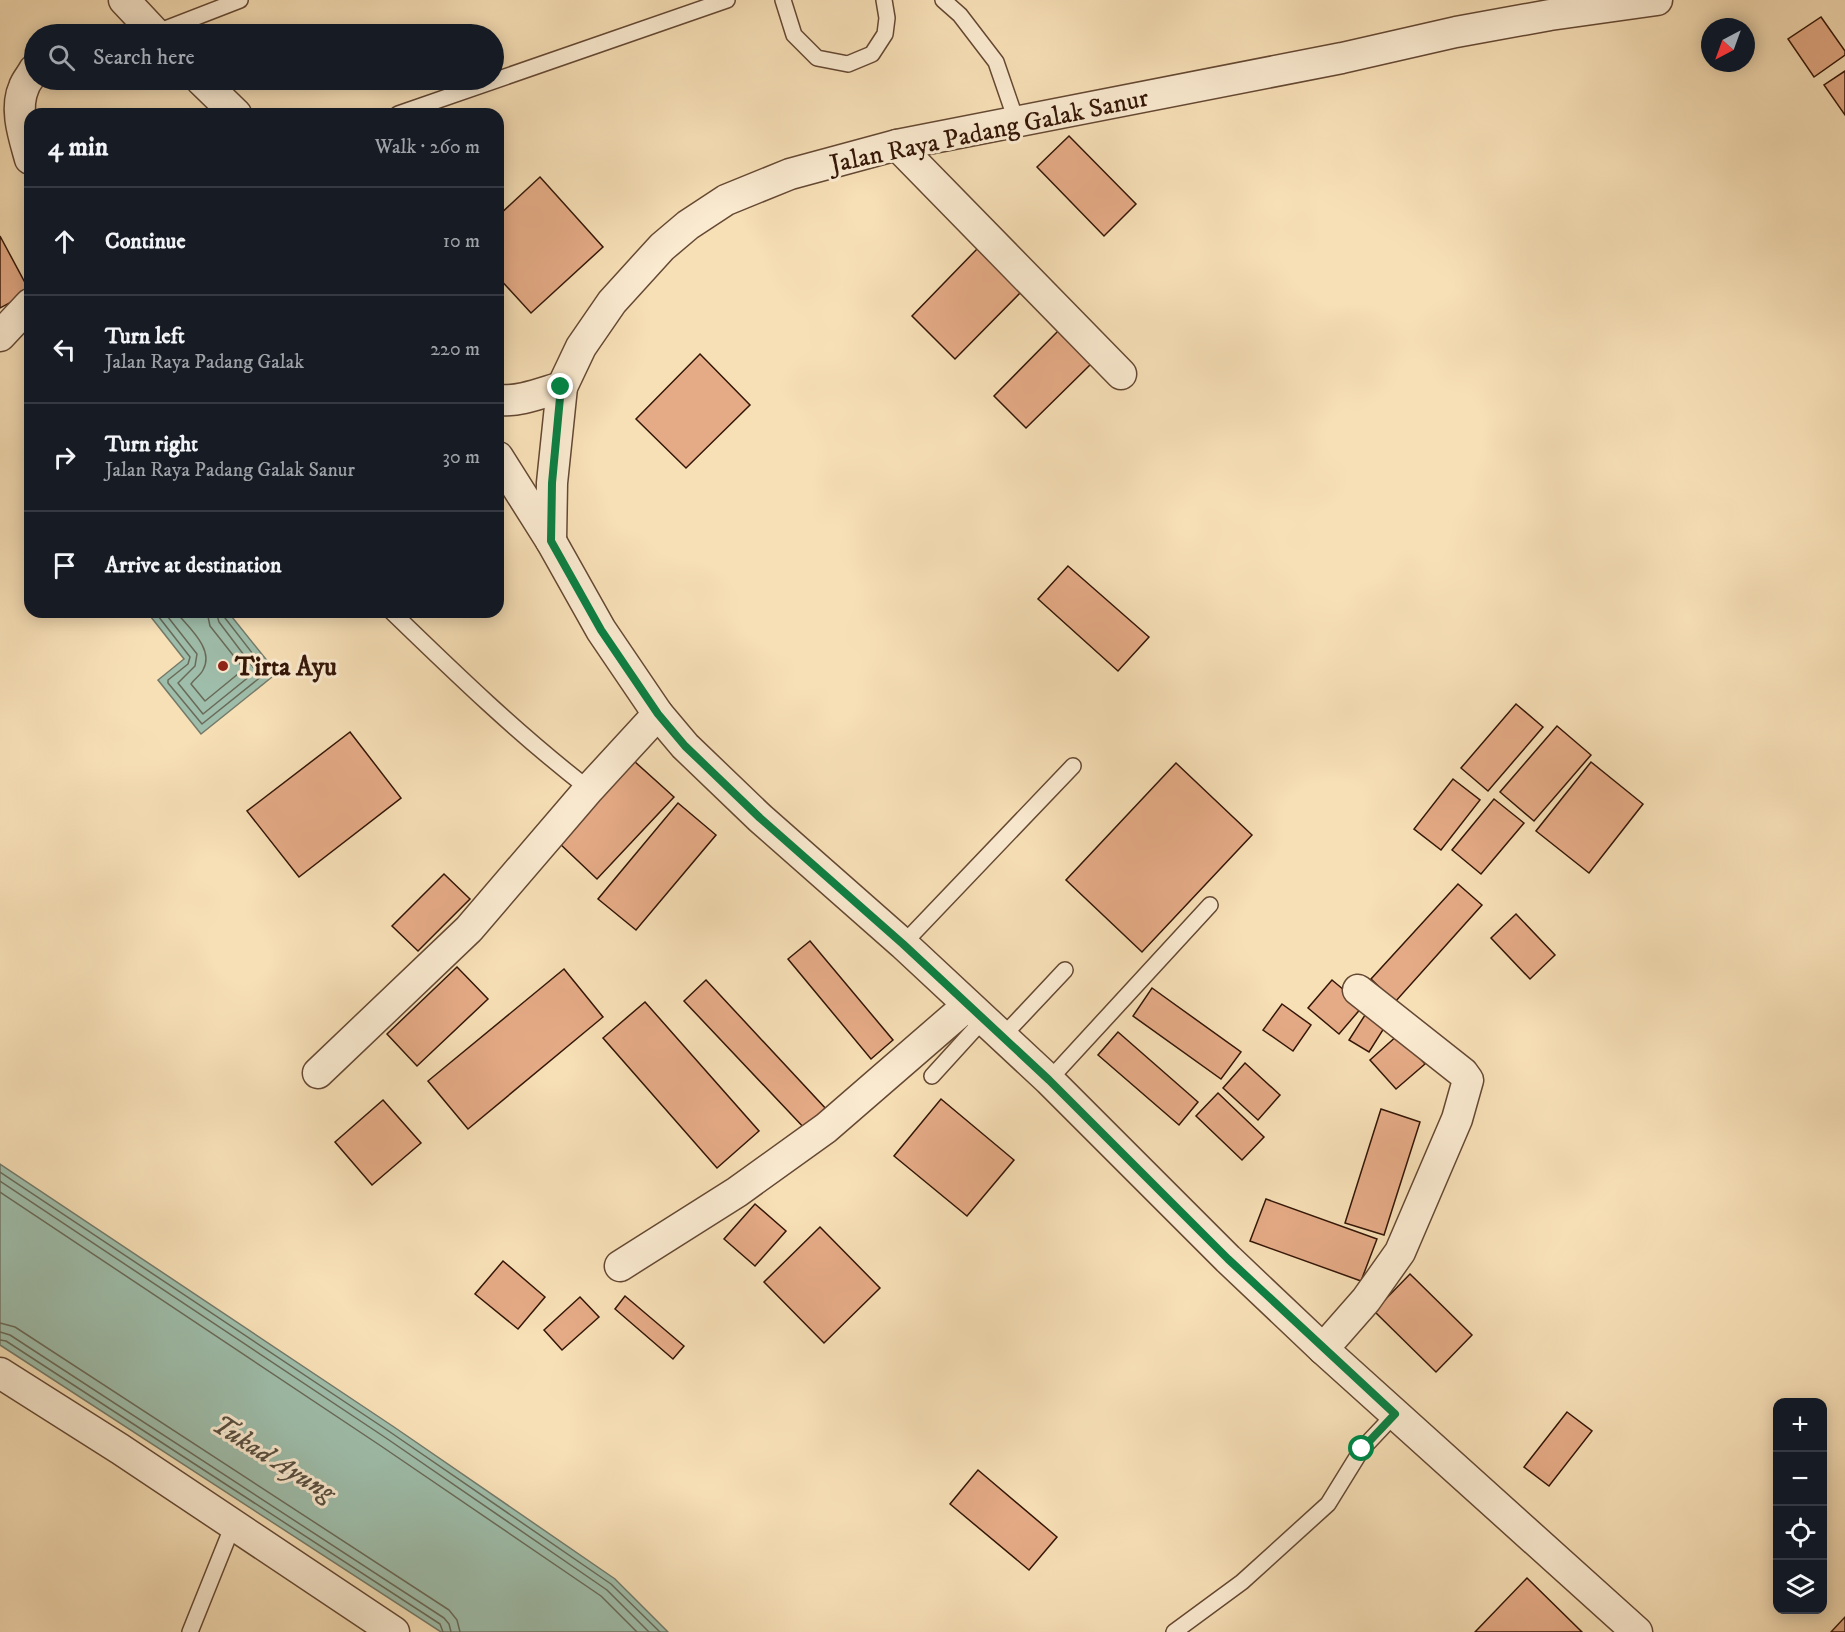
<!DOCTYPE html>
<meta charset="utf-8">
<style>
:root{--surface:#171b24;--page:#20242c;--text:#f1f3f6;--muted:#9ea1a6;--line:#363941}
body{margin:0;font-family:"IM FELL DW Pica",serif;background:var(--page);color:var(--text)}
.controls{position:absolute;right:18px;bottom:18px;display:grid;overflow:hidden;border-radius:12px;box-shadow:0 3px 15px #0003}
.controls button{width:54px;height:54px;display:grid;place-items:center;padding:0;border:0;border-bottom:2px solid var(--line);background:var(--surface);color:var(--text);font:30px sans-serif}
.compass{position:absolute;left:1701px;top:18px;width:54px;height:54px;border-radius:50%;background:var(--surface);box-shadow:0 3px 15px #0003;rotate:221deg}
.stop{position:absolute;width:18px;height:18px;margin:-14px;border:4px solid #0b8043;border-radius:50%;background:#fff}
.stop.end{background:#0b8043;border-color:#fff;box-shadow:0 2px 6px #0008}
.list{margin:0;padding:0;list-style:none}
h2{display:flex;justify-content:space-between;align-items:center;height:78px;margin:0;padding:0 24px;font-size:26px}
h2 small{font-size:20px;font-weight:400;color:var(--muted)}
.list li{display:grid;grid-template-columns:39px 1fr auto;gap:18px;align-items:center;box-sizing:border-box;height:108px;padding:0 24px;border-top:2px solid var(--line)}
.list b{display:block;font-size:22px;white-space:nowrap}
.list p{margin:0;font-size:20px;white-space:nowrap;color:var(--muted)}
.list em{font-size:20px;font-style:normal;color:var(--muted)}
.icon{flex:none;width:33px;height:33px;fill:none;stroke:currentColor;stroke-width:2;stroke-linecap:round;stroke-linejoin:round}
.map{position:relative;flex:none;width:1845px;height:1632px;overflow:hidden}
.search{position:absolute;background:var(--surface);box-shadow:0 3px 15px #0003;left:24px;top:24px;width:480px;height:66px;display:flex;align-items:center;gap:15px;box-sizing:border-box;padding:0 21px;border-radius:33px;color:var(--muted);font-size:22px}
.panel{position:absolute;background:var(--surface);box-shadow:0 3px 15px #0003;left:24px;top:108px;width:480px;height:510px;border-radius:18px}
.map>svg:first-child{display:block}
.water{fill:#9ebdaa;stroke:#747a69;stroke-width:1.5}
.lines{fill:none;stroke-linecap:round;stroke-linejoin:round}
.shore{stroke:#696a58;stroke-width:1.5}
.building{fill:#e5ab86;stroke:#341607;stroke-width:1.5}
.service-casing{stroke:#654833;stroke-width:18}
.minor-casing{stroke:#654833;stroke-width:33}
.service{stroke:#faead0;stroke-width:15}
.minor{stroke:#faead0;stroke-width:30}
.route{stroke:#0b8043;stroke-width:8}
.poi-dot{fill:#8f2418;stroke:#faead0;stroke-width:2}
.labels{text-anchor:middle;stroke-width:6;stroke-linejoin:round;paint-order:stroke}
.street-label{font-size:26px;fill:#341607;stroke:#faead0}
.poi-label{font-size:26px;font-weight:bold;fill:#341607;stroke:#faead0;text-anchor:start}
.water-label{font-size:27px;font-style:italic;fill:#595040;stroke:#faead0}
</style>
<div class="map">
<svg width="1845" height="1632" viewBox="0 0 1845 1632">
<rect width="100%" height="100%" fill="#f7dfb6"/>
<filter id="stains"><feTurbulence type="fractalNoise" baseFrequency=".00333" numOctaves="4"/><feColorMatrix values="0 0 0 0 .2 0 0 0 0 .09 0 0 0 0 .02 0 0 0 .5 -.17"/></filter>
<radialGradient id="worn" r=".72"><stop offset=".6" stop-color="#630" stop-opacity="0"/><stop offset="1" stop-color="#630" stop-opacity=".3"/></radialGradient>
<!-- water -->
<g class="water">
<polygon points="147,612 228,612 277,673 201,734 158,680 184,659"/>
<polygon points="0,1164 394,1427 615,1579 668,1632 441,1632 0,1345"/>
</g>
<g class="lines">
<!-- shore -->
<g class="shore">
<polyline points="155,612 190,657 188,664 168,680 168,683 202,724 267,672 225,618 224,612"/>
<polyline points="164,612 197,654 195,666 178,683 203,714 256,671 219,622 216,612"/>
<path d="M176 612C188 627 215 649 203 670 200 676 194 679 191 684L205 701 244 669 210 626 207 612"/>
<polyline points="0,1172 390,1432 611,1584 660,1632"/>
<polyline points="0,1181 386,1438 607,1590 649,1632"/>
<polyline points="0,1192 381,1446 601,1596 637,1632"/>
<polyline points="0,1323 15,1327 449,1610 457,1620 460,1632"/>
<polyline points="0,1332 10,1335 444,1618 449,1624 451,1632"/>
<polyline points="0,1340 6,1341 440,1624 443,1632"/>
</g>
</g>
<!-- building -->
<g class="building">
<polygon points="1821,17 1845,51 1845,55 1814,77 1788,39"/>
<polygon points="1845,71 1845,115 1824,85"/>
<polygon points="1069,136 1136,204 1104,236 1037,167"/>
<polygon points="540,177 603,247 531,313 498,277 498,216"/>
<polygon points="0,236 30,292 0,308"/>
<polygon points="978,248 1022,291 955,359 912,316"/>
<polygon points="1059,330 1092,363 1026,428 994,396"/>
<polygon points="700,354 750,405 686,468 636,419"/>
<polygon points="1068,566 1149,637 1118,671 1038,599"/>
<polygon points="1516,704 1543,727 1488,791 1461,768"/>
<polygon points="1557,726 1591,755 1534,821 1500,792"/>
<polygon points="350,732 401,798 299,877 247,811"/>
<polygon points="634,761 674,797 597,879 558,842"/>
<polygon points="1591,762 1643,804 1589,873 1536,831"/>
<polygon points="1176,763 1252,835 1142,952 1066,880"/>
<polygon points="1453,779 1480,800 1441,850 1414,829"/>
<polygon points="1494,799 1524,823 1481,874 1452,850"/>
<polygon points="678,803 716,835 636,930 598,899"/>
<polygon points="444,874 470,899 418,951 392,926"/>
<polygon points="1458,884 1482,905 1395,1002 1371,979"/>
<polygon points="1516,914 1555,955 1530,979 1491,938"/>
<polygon points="810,941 893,1040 871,1059 788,959"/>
<polygon points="457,967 488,999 417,1066 387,1034"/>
<polygon points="564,969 603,1017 468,1129 428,1081"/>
<polygon points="706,980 828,1111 807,1131 684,1001"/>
<polygon points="1332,980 1363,1006 1339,1034 1308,1008"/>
<polygon points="1152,988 1241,1052 1221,1079 1133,1016"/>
<polygon points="645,1002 759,1131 717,1168 603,1038"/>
<polygon points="1282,1004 1311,1025 1293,1051 1263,1030"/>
<polygon points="1367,1012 1386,1025 1369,1052 1349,1040"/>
<polygon points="1118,1032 1198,1102 1179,1125 1098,1055"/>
<polygon points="1399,1034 1425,1064 1396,1089 1370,1060"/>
<polygon points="1245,1063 1280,1095 1258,1120 1223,1088"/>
<polygon points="1218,1093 1264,1137 1242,1160 1196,1116"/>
<polygon points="941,1099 1014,1160 967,1216 894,1156"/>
<polygon points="383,1100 421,1143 372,1185 335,1142"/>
<polygon points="1381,1109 1420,1122 1384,1235 1345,1223"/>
<polygon points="1266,1199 1377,1239 1361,1281 1250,1241"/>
<polygon points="755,1204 786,1231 755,1266 724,1239"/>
<polygon points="820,1227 880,1288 824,1343 764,1282"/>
<polygon points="503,1261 545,1297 518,1329 475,1294"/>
<polygon points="1410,1274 1472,1335 1436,1372 1374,1311"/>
<polygon points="625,1296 684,1346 673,1359 615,1309"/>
<polygon points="580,1297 599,1317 562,1350 544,1330"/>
<polygon points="1567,1412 1592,1431 1549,1486 1524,1467"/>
<polygon points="978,1470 1057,1537 1029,1570 950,1504"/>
<polygon points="1527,1578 1582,1632 1475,1632"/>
<polygon points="1845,1617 1845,1632 1831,1632"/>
</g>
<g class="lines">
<!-- service casing -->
<g class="service-casing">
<g id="service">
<polyline points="783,0 794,35 817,58 848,64 872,54 885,34 887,18 884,0"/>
<polyline points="943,0 960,15 996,62 1016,120"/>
<polyline points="155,33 240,0"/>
<polyline points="398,114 727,0"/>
<path d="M392 612C456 674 519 735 589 789"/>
<polyline points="903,944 1073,766"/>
<polyline points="1002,1037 1065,970"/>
<polyline points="932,1076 983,1020"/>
<polyline points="1049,1080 1210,905"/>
<polyline points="190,1632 233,1525"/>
<polyline points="1174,1632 1242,1582 1328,1504 1362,1449 1395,1414"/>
</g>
</g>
<!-- minor casing -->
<g class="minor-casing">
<g id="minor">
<polyline points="124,0 156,34"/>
<polyline points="201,80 236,114"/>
<polyline points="897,145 1121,374"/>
<path d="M30 159C24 137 14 109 24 87 26 81 31 76 34 70"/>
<polyline points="0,336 30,304"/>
<path d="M498 400C520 402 541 393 562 387"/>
<polyline points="498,457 551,541 601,630 658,714 685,746 760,818 903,944 1049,1080 1228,1259 1323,1349 1637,1632"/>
<polyline points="551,541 552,483 562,387 581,347 612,302 662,247 688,225 726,200 790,174 897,145 1342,58 1456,32 1550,15 1657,0"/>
<polyline points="318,1073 469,929 589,789 658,714"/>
<polyline points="620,1266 737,1192 826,1128 968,1005"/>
<polyline points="1323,1349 1366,1300 1400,1252 1457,1119 1468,1080 1463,1073 1358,990"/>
<polyline points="0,1373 120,1449 394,1632"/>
</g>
</g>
<!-- service -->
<use href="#service" class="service"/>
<!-- minor -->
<use href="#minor" class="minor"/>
</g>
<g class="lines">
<!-- route -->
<polyline class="route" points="561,387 552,483 551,541 601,630 658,714 685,746 760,818 903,944 1049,1080 1228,1259 1395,1414 1362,1449"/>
</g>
<!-- markers -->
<circle class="poi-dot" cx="223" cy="666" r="6"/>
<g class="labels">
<!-- street labels -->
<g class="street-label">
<text transform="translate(989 130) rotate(-12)" y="9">Jalan Raya Padang Galak Sanur</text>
</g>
<!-- poi labels -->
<g class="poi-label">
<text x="235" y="675">Tirta Ayu</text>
</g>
<!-- water labels -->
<g class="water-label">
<text transform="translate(274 1458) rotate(32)" y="9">Tukad Ayung</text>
</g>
</g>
<rect width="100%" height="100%" filter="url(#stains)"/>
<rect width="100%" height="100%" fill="url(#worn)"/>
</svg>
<div class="controls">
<button>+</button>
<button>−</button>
<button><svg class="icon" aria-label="locate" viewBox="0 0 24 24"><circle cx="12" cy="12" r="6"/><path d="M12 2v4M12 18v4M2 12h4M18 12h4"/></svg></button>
<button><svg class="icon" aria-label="layers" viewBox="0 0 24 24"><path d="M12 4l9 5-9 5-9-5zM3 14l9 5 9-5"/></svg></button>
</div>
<svg class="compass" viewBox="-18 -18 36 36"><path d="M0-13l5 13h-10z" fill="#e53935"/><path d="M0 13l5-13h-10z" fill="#9ea1a6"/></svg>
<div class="stop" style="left:1362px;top:1449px"></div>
<div class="stop end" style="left:561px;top:387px"></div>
<div class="search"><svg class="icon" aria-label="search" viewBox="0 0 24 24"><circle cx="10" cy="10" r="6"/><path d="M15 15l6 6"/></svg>Search here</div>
<section class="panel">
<h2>4 min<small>Walk · 260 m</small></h2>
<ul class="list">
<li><svg class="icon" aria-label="ahead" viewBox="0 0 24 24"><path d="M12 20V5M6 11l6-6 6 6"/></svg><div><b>Continue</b></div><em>10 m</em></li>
<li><svg class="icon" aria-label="left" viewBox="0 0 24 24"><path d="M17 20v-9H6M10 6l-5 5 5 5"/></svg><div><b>Turn left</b><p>Jalan Raya Padang Galak</p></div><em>220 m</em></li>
<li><svg class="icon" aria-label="right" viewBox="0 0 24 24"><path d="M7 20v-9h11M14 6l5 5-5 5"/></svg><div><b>Turn right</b><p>Jalan Raya Padang Galak Sanur</p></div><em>30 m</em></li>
<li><svg class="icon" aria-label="arrive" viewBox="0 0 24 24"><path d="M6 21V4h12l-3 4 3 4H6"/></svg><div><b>Arrive at destination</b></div></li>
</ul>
</section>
</div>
